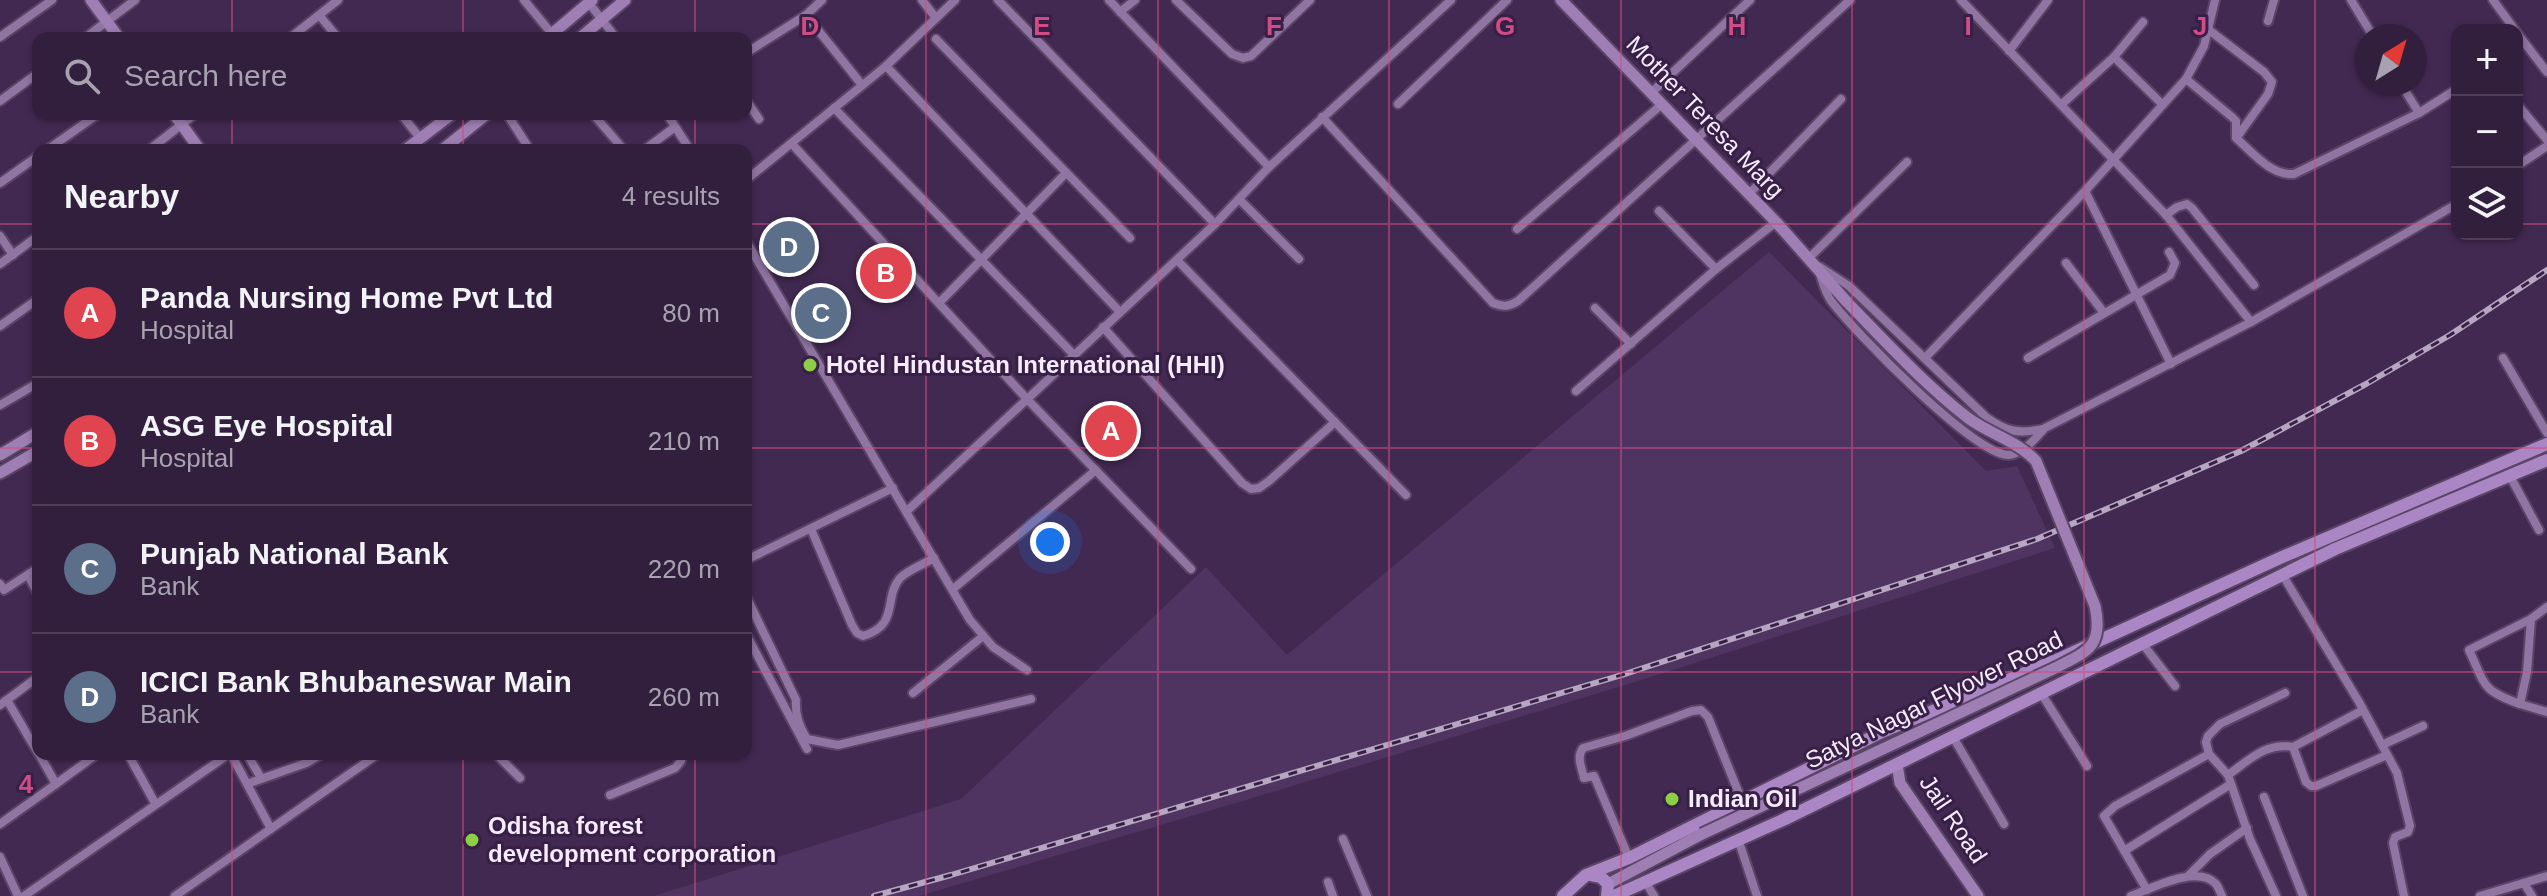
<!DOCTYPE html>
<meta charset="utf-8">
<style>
:root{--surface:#321f3d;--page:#3d2c48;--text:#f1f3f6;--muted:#a8a2b0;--line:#4d3d57;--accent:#8cce45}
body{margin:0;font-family:Arial,sans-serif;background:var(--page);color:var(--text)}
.controls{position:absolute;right:24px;top:24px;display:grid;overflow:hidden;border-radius:16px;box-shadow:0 2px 6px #0004}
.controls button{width:72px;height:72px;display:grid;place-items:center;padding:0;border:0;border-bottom:2px solid var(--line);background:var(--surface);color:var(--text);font:40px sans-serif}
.compass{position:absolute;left:2355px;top:24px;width:72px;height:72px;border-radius:50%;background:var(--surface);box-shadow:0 2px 6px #0004;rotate:37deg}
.you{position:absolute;left:1050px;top:542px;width:28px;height:28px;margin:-20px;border:6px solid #fff;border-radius:50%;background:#1a73e8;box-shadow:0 0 0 12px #1a73e833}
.badge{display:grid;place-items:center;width:52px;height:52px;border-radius:50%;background:var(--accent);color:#fff;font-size:26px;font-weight:700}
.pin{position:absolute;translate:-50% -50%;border:4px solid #fff;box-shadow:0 2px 8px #0006}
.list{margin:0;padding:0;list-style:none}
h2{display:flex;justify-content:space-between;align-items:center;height:104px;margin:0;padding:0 32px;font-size:34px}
h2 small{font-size:26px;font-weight:400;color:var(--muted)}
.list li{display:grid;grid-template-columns:52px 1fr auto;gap:24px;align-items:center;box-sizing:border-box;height:128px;padding:0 32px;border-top:2px solid var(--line)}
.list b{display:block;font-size:30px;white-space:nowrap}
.list p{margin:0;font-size:26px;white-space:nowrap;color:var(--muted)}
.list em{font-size:26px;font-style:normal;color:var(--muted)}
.icon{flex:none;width:44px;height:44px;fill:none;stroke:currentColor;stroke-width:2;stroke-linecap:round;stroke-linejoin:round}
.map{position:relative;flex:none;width:2547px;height:896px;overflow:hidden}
.search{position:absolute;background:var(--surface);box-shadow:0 2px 6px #0004;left:32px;top:32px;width:720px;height:88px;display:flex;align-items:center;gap:20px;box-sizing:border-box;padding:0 28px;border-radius:16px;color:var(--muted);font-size:30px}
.panel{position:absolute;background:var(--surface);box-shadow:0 2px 6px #0004;left:32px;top:144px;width:720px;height:616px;border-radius:16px}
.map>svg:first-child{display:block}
.built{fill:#4f3360}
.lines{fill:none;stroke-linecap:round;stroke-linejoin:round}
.street-casing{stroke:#5a4566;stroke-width:12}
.secondary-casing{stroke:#5a4566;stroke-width:15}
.primary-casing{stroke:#5a4566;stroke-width:16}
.street{stroke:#9075a2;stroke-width:8}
.secondary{stroke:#9e7eb3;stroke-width:11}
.primary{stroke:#ab86c4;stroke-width:12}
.rail-casing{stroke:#b6a6c1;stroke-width:6}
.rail{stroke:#371f46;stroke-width:3;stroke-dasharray:9;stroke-linecap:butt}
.secondary-bridge-casing{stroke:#5a4566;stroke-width:15;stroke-linecap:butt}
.secondary-bridge{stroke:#9e7eb3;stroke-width:11}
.grid{fill:none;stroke:#cf4d84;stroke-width:2;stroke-opacity:0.55}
.poi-dot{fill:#8cce45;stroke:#371f46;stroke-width:3}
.labels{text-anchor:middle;stroke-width:6;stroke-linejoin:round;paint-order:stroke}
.street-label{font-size:24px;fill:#f7ebff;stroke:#371f46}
.poi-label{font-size:24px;font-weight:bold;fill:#f7ebff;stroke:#371f46;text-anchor:start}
.grid-label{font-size:26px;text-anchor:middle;font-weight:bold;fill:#cf4d84;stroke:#371f46;stroke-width:6;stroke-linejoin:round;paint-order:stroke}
</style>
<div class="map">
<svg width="2547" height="896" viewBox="0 0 2547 896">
<rect width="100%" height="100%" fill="#422951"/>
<!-- built -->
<polygon class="built" points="1769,252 1986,471 2017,466 2055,548 1635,682 1246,800 919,896 654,896 961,799 1206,567 1287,655"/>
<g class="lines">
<!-- street casing -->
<g class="street-casing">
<g id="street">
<polyline points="524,0 552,34"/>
<polyline points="922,0 936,18"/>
<polyline points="998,0 1215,224"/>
<polyline points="1109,0 1269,167"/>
<polyline points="1176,0 1232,54 1243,58 1251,56 1310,0"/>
<polyline points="1961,0 2166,215 2251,322"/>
<polyline points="2351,0 2373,36"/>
<polyline points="2493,0 2515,30"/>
<polyline points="589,3 616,38"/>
<polyline points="1120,12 1135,0"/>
<polyline points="319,15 338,38"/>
<polyline points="806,15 862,85"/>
<polyline points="2268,21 2274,0"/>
<polyline points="2209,30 2264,72 2272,82 2268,94 2237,137"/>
<polyline points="2517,33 2547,72"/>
<polyline points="0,37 52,0"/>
<polyline points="85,38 135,0"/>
<polyline points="290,38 338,0"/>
<polyline points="936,39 1130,238"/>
<polyline points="2009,51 2048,0"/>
<polyline points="746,53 806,15 822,0"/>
<polyline points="2114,57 2162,104"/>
<polyline points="886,66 1120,312"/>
<path d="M2186 79 2232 117 2236 121V138C2252 152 2271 176 2294 174L2419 113 2457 89"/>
<polyline points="2401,84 2419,113"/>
<polyline points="1651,93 1750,0"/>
<polyline points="746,100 759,119"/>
<polyline points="0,101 38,73"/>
<polyline points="1398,104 1507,0"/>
<polyline points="2062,104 2114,57 2143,22"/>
<polyline points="2517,104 2547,140"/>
<polyline points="834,108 1074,355"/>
<polyline points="401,114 420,138"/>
<polyline points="507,114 530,150"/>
<polyline points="593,114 624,150"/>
<polyline points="667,114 690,150"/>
<path d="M1322 117 1493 303C1503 307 1508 307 1518 301L1850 0"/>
<polyline points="792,144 1027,399 1191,569"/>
<polyline points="47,150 98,114"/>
<polyline points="149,150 195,114"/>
<polyline points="644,150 675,127"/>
<polyline points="2517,166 2547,146"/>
<polyline points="746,180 886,66 955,0"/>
<polyline points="0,183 38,156"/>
<polyline points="2085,191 2171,364"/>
<polyline points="1749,194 1841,99"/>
<polyline points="1239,199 1299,259"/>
<polyline points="1659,211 1716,269"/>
<polyline points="2166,215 2177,207 2187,204 2192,208 2254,285"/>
<polyline points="1517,229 1661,105"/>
<polyline points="0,236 13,255"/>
<polyline points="746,241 970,620 993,647 1027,670"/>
<polyline points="1809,258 1907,162"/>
<polyline points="1177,260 1406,495"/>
<polyline points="2066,263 2104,313"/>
<polyline points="0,264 38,236"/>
<path d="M1820 267 1849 286 1986 417C2006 432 2019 434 2043 429L2251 322 2457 204"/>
<path d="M1820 274C1823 283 1826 295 1832 302 1855 332 1975 456 2009 455 2022 454 2034 440 2043 430"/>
<polyline points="939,303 1066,173"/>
<polyline points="1595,308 1631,344"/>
<polyline points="0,326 38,299"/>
<polyline points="1103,327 1242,483 1251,489 1259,488 1269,481 1335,422"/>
<polyline points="1925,358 2085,191 2186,79 2204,46 2215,0"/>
<polyline points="2028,358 2170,275 2175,263 2169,252"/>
<polyline points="2503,358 2547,433"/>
<polyline points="1576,391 1716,269 1776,222"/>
<polyline points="0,405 38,383"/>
<polyline points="2510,476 2539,530"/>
<polyline points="907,511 1215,224 1269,167 1451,0"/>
<path d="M811 529 852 625 857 633 863 636C900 625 883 598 900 578 908 570 924 564 934 558"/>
<polyline points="746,560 893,488"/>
<polyline points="2282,574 2359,702 2397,773 2410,826 2408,832 2395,837 2393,843 2404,896"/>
<polyline points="28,575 38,594"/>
<polyline points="0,584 4,590 38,568"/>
<polyline points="953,589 1096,470"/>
<path d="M746 596 796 700C795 715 799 726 807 739L838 745 1031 699"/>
<polyline points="2531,619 2527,672 2520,704 2547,712"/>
<polyline points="746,634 807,749"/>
<polyline points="2142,643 2175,686"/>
<polyline points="913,693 982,637"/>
<polyline points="2041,693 2087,766"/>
<polyline points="7,700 38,753"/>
<path d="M2520 704C2481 690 2486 686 2469 650L2531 619 2547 607"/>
<polyline points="0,705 38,677"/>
<polyline points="1953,737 2004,824"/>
<polyline points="2382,745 2423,726"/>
<polyline points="2293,747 2306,782 2311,786 2316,786 2387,755"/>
<polyline points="39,754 56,784 97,754"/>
<polyline points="128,754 155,803"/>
<polyline points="231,754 271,829"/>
<polyline points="247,754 261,778"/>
<polyline points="496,754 520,778"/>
<path d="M2228 775C2249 760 2266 742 2293 747L2363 710"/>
<polyline points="247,784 306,763 322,754"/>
<polyline points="610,795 675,768 681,761 682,754"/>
<polyline points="2264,797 2303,896"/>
<polyline points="0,824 56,784"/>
<polyline points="1343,839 1367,896"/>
<polyline points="1738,839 1757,896"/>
<polyline points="2124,851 2231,784"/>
<polyline points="0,857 18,896"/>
<path d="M1629 858 1594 776 1584 778C1582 768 1576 757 1583 748L1625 736 1692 711 1701 710 1708 717 1742 801"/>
<polyline points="2189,875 2210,854 2247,828"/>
<polyline points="1645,881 1654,896"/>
<polyline points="1328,882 1333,896"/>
<polyline points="2524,883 2532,896"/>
<polyline points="2147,890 2104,816 2115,806 2209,754"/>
<polyline points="24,896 229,754"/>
<polyline points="175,896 378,754"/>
<path d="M2131 896C2152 888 2198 864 2216 884 2219 888 2220 892 2222 896"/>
<polyline points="2276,896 2250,839 2228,775 2209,754 2206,742 2208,736 2220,724 2285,693"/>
<polyline points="2480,896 2547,876"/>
</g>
</g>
<!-- secondary casing -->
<g class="secondary-casing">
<g id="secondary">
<polyline points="91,0 119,38"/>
<polyline points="1561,0 1776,222 1847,302"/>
<polyline points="547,38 592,0"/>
<polyline points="580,38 625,0"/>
<polyline points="174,114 200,150"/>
<polyline points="405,150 452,114"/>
<polyline points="442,150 487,114"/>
<polyline points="0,455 38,432"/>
<polyline points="0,473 38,451"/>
<polyline points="1897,764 1900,783 1978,896"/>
<polyline points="1608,884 1702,834"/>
</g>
</g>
<!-- primary casing -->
<g class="primary-casing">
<g id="primary">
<polyline points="1591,875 1601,877 1608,884 1607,896"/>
<polyline points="1563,896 1586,875 1629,858 1882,732 2061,658 2280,558 2547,444"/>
<polyline points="1614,896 1785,819 2335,549 2547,460"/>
</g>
</g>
<!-- street -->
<use href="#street" class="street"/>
<!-- secondary -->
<use href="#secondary" class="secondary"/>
<!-- primary -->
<use href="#primary" class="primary"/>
<!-- rail casing -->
<g class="rail-casing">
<polyline id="rail" points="874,896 951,875 1625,674 2037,539 2241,451 2366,384 2450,335 2547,270"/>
</g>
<!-- rail -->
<use href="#rail" class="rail"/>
<!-- secondary-bridge casing -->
<g class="secondary-bridge-casing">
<path id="secondary-bridge" d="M1702 834 2053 669C2086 652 2104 648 2095 606L2036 461C2017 441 1990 434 1968 418 1924 384 1886 342 1847 302"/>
</g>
<!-- secondary-bridge -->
<use href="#secondary-bridge" class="secondary-bridge"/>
</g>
<!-- grid -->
<path class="grid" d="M232 0V38M463 0V38M695 0V38M926 0V896M1158 0V896M1389 0V896M1621 0V896M1852 0V896M2084 0V896M2315 0V896M232 114V150M463 114V150M695 114V150M0 224H38M746 224H2457M2517 224H2547M0 448H38M746 448H2547M0 672H38M746 672H2547M232 754V896M463 754V896M695 754V896"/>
<!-- markers -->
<g class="poi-dot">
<circle cx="810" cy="365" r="8"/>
<circle cx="1672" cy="799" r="8"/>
<circle cx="472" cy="840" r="8"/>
</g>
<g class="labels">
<!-- street labels -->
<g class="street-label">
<text transform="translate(1705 117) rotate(46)" y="8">Mother Teresa Marg</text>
<text transform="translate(1934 700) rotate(-26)" y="8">Satya Nagar Flyover Road</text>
<text transform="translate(1953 819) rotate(56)" y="8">Jail Road</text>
</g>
<!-- poi labels -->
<g class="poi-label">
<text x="826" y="373">Hotel Hindustan International (HHI)</text>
<text x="1688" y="807">Indian Oil</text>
<text x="488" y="834">Odisha forest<tspan x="488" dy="28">development corporation</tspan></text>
</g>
</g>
<g class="grid-label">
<text x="810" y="35">D</text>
<text x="1042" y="35">E</text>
<text x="1274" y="35">F</text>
<text x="1505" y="35">G</text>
<text x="1737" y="35">H</text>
<text x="1968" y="35">I</text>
<text x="2200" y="35">J</text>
<text x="26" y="793">4</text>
</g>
</svg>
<div class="controls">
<button>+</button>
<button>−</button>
<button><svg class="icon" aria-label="layers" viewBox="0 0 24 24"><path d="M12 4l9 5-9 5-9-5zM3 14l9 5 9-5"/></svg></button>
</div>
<svg class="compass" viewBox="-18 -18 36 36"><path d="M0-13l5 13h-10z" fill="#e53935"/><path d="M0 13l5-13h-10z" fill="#a8a2b0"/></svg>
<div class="you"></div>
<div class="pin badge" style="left:1111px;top:431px;background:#e0444e">A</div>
<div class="pin badge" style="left:886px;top:273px;background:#e0444e">B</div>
<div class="pin badge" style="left:821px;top:313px;background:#5c6f8a">C</div>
<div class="pin badge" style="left:789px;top:247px;background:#5c6f8a">D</div>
<div class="search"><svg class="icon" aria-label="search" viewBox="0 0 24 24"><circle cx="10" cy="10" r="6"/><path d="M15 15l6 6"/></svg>Search here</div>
<section class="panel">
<h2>Nearby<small>4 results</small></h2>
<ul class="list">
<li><span class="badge" style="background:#e0444e">A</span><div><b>Panda Nursing Home Pvt Ltd</b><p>Hospital</p></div><em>80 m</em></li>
<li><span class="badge" style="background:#e0444e">B</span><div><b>ASG Eye Hospital</b><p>Hospital</p></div><em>210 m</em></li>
<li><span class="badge" style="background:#5c6f8a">C</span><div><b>Punjab National Bank</b><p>Bank</p></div><em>220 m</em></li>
<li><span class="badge" style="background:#5c6f8a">D</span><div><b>ICICI Bank Bhubaneswar Main</b><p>Bank</p></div><em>260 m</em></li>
</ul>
</section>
</div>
